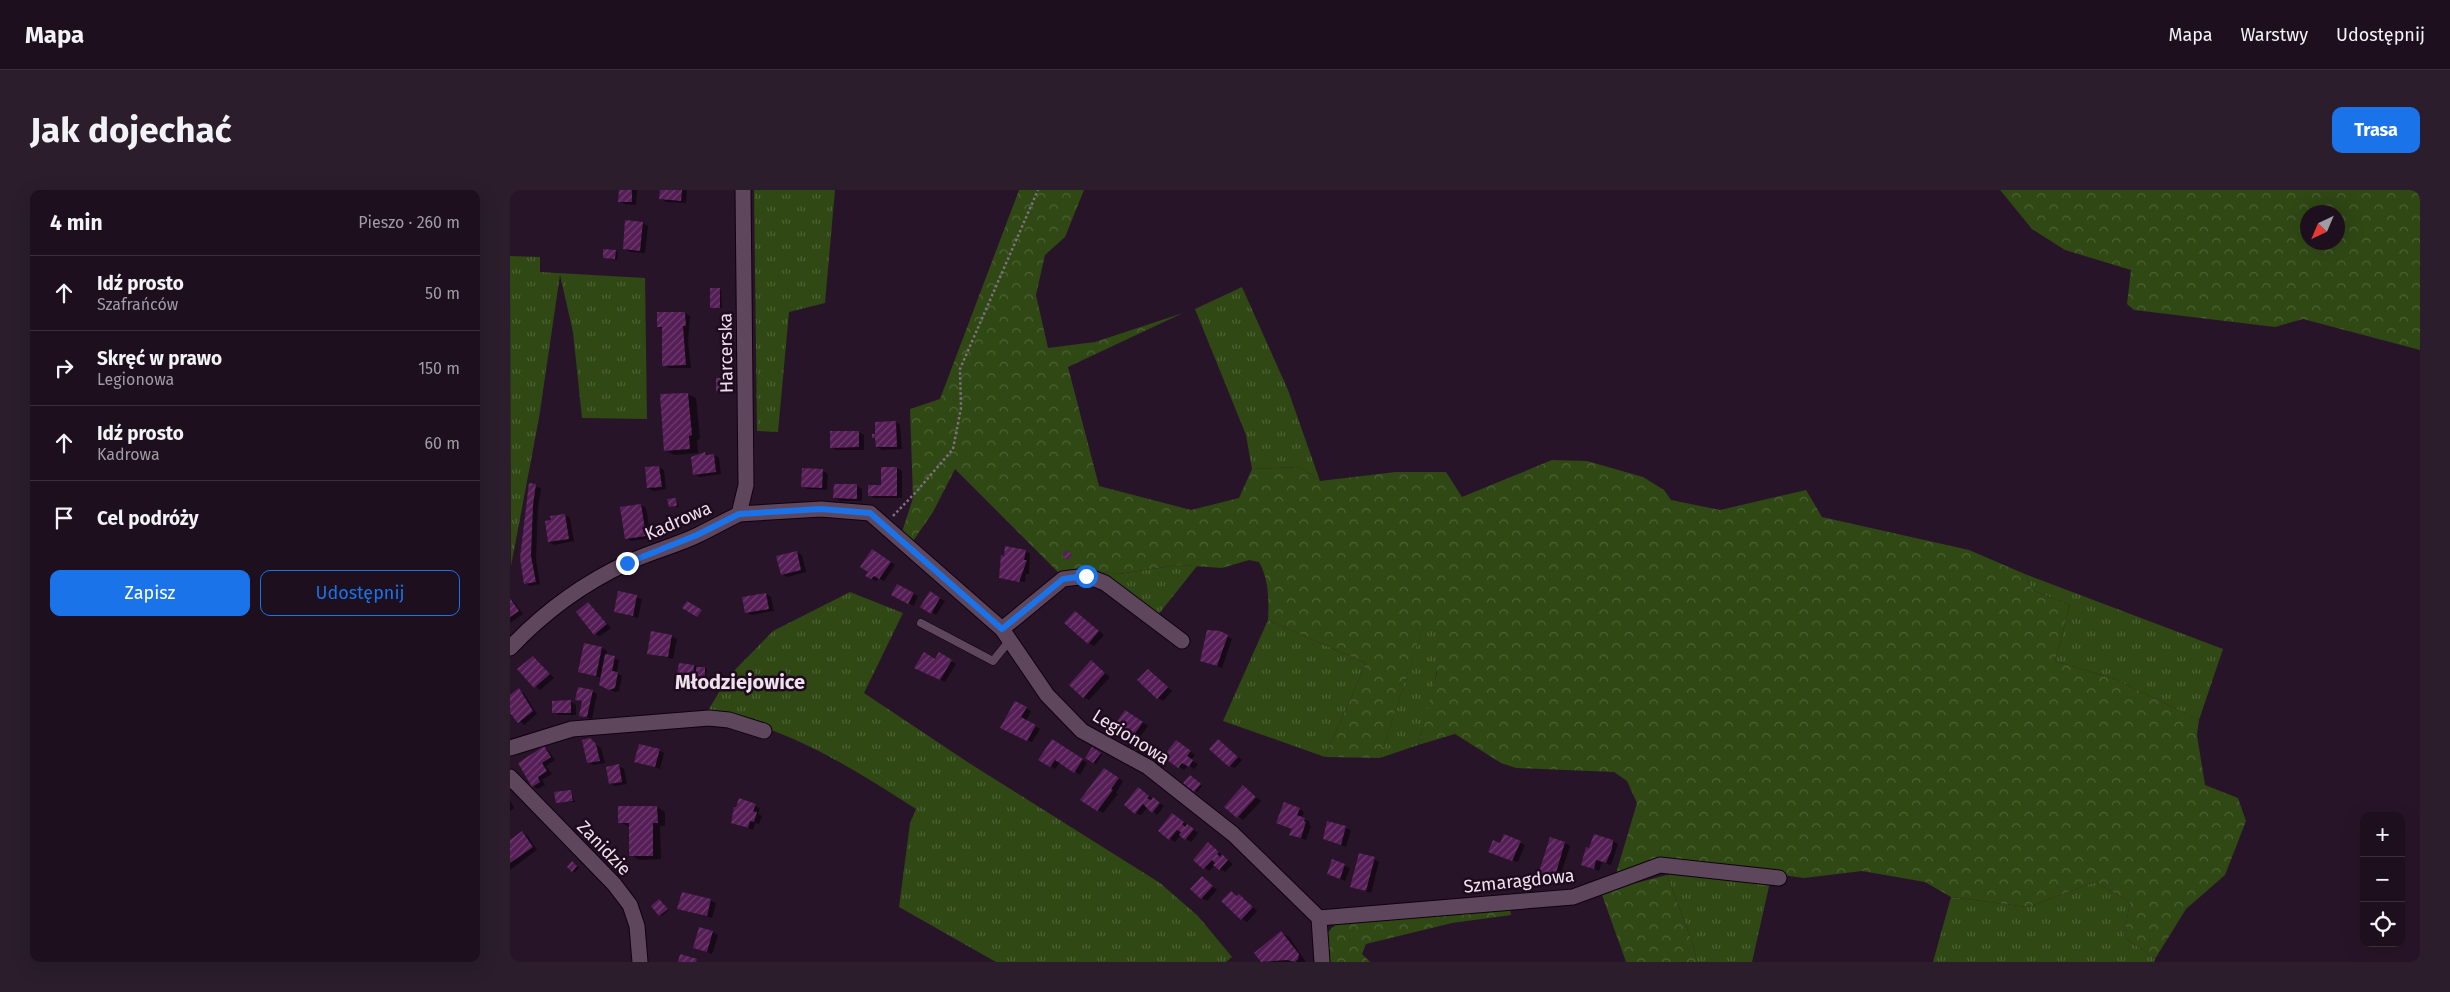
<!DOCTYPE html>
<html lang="pl">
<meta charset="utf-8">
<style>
:root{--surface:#1e0f1e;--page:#2b1d2b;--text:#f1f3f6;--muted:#a19ca4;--line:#3c2f3c;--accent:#1a73e8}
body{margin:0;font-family:"Fira Sans",sans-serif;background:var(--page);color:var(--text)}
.controls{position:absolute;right:15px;bottom:15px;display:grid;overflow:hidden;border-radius:10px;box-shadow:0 5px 20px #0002}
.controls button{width:45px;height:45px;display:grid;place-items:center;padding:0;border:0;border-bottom:1px solid var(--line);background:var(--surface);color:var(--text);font:25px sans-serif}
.compass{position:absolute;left:1790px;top:15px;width:45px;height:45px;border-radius:50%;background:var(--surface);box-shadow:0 5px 20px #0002;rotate:224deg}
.stop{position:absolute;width:15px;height:15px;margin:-11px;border:4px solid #1a73e8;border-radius:50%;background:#fff}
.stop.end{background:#1a73e8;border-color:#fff;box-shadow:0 1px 5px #0008}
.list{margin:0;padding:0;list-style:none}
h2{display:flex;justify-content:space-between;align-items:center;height:65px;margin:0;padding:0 20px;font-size:21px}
h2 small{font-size:16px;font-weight:400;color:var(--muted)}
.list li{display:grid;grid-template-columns:32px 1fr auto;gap:15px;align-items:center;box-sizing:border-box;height:75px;padding:0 20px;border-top:1px solid var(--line)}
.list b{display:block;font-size:19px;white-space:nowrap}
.list p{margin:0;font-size:16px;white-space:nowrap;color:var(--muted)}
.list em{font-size:16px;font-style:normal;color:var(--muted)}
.actions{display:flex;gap:10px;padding:15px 20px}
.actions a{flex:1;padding:11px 0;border:1px solid var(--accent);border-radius:10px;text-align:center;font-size:18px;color:var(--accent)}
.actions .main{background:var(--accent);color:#fff}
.icon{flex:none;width:28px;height:28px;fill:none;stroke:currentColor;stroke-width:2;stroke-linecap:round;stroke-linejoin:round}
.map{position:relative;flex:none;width:1910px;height:772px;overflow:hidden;border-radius:10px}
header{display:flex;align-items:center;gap:30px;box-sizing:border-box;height:70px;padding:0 25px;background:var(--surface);border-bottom:1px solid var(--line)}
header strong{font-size:24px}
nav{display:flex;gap:28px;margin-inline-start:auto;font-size:18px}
.intro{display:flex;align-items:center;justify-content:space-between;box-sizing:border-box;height:120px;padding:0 30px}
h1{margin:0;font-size:35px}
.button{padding:12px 22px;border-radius:10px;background:var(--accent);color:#fff;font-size:18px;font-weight:700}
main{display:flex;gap:30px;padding:0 30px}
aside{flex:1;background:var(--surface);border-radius:10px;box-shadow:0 5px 20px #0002}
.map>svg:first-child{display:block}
.grass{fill:url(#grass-tufts)}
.forest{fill:url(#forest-crowns);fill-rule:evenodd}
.shadow{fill:#0007}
.building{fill:url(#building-hatch)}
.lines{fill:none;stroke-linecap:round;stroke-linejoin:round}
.lane-casing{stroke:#100210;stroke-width:9}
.street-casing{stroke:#100210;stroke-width:17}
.secondary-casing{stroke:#100210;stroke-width:17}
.path{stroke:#806f80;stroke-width:2.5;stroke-dasharray:2.5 2.5;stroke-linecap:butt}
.lane{stroke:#5e475d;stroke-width:8}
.street{stroke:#5e475d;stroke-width:15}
.secondary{stroke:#5e475d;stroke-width:15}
.route{stroke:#1a73e8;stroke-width:6}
.labels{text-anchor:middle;stroke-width:5;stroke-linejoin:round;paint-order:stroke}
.street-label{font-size:18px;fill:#efe0ee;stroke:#1e0b1e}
.quarter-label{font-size:20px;font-weight:bold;fill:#efe0ee;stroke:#1e0b1e}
</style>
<header>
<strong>Mapa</strong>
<nav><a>Mapa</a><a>Warstwy</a><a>Udostępnij</a></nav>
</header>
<div class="intro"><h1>Jak dojechać</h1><a class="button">Trasa</a></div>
<main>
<aside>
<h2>4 min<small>Pieszo · 260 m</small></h2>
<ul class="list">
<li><svg class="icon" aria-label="ahead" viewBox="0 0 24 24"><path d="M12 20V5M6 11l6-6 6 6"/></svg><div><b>Idź prosto</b><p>Szafrańców</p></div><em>50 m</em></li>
<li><svg class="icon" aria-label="right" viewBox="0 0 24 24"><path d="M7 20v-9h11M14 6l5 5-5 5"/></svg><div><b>Skręć w prawo</b><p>Legionowa</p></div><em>150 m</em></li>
<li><svg class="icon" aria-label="ahead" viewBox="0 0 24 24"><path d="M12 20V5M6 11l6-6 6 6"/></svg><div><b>Idź prosto</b><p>Kadrowa</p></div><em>60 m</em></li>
<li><svg class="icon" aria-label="arrive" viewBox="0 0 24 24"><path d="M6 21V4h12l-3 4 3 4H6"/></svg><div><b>Cel podróży</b></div></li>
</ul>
<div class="actions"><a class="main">Zapisz</a><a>Udostępnij</a></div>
</aside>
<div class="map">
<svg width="1910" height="772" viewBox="0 0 1910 772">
<defs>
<pattern id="grass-tufts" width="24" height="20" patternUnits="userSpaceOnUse" patternTransform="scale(1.25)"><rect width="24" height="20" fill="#2f4814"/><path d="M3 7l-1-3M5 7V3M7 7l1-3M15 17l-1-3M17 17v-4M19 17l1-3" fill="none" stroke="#4d6236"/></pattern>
<pattern id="forest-crowns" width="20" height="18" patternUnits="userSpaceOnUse" patternTransform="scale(1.25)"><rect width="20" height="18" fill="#2f4814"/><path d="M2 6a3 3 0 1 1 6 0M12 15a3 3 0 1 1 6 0" fill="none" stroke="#4d6236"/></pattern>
<pattern id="building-hatch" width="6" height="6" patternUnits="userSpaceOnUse" patternTransform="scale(1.25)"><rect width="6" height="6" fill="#561e56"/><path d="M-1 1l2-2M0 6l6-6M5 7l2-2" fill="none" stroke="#6f3e6f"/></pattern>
</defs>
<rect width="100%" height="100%" fill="#281428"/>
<!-- grass -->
<g class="grass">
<polygon points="244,0 325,0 315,113 279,122 268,242 247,241"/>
<polygon points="0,66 30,67 30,82 135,88 137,229 72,228 63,142 50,85 29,228 1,376"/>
<polygon points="732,97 778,200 810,291 790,277 742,279 736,245 685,119"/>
<polygon points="669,375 687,376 648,425 591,387 569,379 608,384"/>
<polygon points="1515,384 1713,459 1689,530 1605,489 1545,471 1560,415 1522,400"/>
<path d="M340 402 393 423 354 503 459 573 650 693 688 726 722 767 716 772H486L389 717 400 633 406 619C354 586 304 553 244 534 229 529 212 527 196 524L218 487 263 441Z"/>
<polygon points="758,430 856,473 815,567 713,531"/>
<path d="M913 435 929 441C932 480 918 518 908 555L870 568Z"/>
<polygon points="1167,683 1260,692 1242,772 1187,772 1184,757 1157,685"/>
<polygon points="1585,692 1620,712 1614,747 1645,769 1644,772 1423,772 1441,707 1518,717"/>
</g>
<!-- forest -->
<g class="forest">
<path d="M509 0H574L555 47 535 65 526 105 538 158 585 152 673 123 558 177 589 296 681 320 729 308 742 279 790 277 810 291 886 282H936L952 307 1042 270 1077 271 1133 287 1154 300 1161 310 1210 320 1296 300 1312 327 1459 360 1515 384 1522 400 1560 415 1545 471 1605 489 1689 530 1687 545 1695 595 1728 608 1736 631 1715 685 1676 719 1645 769 1614 747 1620 712 1585 692 1518 717 1441 707 1415 692 1352 681 1294 688 1150 669 1105 687 1127 613 1117 591 1104 582 1006 578 991 573 945 544 908 555 927 483 928 441 913 436 870 568 815 567 856 473 758 430C759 411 759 389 749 372L739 370 712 378 669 375 608 384 569 379 551 385 445 279 423 322 403 351 392 342 403 308 400 219 430 209Z"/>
<path d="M1490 0H1910V160L1793 129 1765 137 1624 120 1617 114 1621 80 1555 60 1522 39ZM1798 22H1828V52H1798Z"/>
<polygon points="1157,685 1184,757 1187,772 1116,772 1091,702"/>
<polygon points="1000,715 1001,725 942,733 856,754 852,764 860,772 815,772 817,743 826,734"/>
</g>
<!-- shadow -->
<g class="shadow">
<polygon points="110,0 127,0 126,15 114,14 109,11"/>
<polygon points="151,0 177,0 176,13 156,12 151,9"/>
<polygon points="116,31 133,33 138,36 135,63 120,62 115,59"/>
<polygon points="106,61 108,62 107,70 94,67"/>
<polygon points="209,99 211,100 212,118 204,118 202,117"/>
<polygon points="175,123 180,126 178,152 181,178 159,178 154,175 153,139 148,137"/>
<polygon points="219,189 221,190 221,201 207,200"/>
<polygon points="177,204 186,208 190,249 187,250 188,263 164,265 155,260"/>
<polygon points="385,232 390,235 392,259 372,260 367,257 367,250 363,248"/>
<polygon points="349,242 354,245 354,260 326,260 321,257"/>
<polygon points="191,264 204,265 209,268 211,284 190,287 184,284"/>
<polygon points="149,277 154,280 156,299 143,301 138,298 136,278"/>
<polygon points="387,278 392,281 392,308 364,308 359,305 372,296"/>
<polygon points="313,281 318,284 317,300 297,299 292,296"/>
<polygon points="20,295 31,298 28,318 26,370 30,394 20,396 15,393"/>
<polygon points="347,296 352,299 352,311 330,311 325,308"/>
<polygon points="166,309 169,317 160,317"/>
<polygon points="131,315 136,318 141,348 121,351 116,348"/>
<polygon points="55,325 60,328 64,351 44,355 39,352"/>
<polygon points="515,361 520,364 519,384 516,384 515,392 490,388"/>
<polygon points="286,362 292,365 296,382 277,387 272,384"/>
<polygon points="367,363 385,375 374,391 369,388 366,391 361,388"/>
<polygon points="387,395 408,406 404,416 383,404"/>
<polygon points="109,402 132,409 128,428 106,422"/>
<polygon points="420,403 435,411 426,425 412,416"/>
<polygon points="256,404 261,407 264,421 241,425 236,422"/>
<polygon points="0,407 13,424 0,433"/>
<polygon points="79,413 101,438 90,446 85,444"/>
<polygon points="565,422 594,445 584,456 579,453"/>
<polygon points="710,442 722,449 712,478 692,471"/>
<polygon points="161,446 167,449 163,469 139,463"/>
<polygon points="92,458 97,461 96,466 109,470 107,483 112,486 109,501 105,502 95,497 91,488 70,481"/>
<polygon points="429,464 446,474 435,492 411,480 426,470"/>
<polygon points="24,467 44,488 30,500 9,480"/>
<polygon points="581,472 600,487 579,510 574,507"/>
<polygon points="184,476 197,479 196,487 169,483"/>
<polygon points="638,480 662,501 653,511 648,508"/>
<polygon points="9,500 14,503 27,524 14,535 0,521 0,507"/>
<polygon points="82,501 87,504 82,529 70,525 72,512 67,509"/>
<polygon points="61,512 66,515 66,525 49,525 44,522"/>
<polygon points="506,513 521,521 516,531 530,539 522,552 497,541"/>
<polygon points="620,524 638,536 627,551 604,536"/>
<polygon points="80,550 91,558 95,573 83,575 78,572"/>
<polygon points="542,550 577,573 570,585 550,572 545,579 530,569"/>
<polygon points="708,550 732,570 725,578 720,576"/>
<polygon points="671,554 685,565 681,570 688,574 684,579 678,575 674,580 655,567"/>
<polygon points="34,558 39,561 45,570 36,576 42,584 32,590 35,595 28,599 23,596"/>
<polygon points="584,559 592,565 586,574 576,567"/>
<polygon points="149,560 154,563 150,579 126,571"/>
<polygon points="109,576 114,579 117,594 105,596 100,593"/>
<polygon points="594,580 613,591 606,603 608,604 593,623 572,610"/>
<polygon points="682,588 692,596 687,602 675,593"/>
<polygon points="733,597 751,611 733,630 716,617"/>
<polygon points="61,601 65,612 47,612"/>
<polygon points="633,602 654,616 647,625 638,617 631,625 626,623"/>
<polygon points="0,610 4,618 0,621"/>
<polygon points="229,610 250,618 248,624 252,626 249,634 245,633 243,640 227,635 223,622"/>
<polygon points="109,617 147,617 155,622 155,636 150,636 151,669 129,670 121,665 120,637 110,632"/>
<polygon points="789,619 794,622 792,628 800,632 799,635 801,636 796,650 781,644 783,639 768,633"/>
<polygon points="668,628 688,643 681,652 671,645 665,652 650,641"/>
<polygon points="818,632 841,640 836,657 814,649"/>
<polygon points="12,642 17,645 27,660 0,680 0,651"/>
<polygon points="995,645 1015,655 1008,672 984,664"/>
<polygon points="1102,651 1108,654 1101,675 1092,672 1089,681 1072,674 1080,659"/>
<polygon points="1055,653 1060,656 1051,684 1049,683 1048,688 1031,681"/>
<polygon points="703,657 723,674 715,682 705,675 699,681 684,669"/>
<polygon points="864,669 869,672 861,703 841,696"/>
<polygon points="823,671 840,678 835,691 819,684"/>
<polygon points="65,674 69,678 65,682 62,681"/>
<polygon points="692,688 707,700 697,711 692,708"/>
<polygon points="721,702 735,709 747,721 737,732 732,729"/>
<polygon points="201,711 206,713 202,728 169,718"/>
<polygon points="152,712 159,720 152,726 150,725"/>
<polygon points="203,742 208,745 202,764 184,757"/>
<polygon points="771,743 779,747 796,772 752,772 745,763"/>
</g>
<!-- building -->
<g class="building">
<polygon points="109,0 122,0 122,12 108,12"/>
<polygon points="150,0 172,0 171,11 149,9"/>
<polygon points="115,30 133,32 130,61 113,59"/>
<polygon points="93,59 106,60 105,69 93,68"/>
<rect x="200" y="98" width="10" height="20"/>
<polygon points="147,122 175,122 176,136 173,136 176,175 152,176 152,137 147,137"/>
<rect x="206" y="188" width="13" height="13"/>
<polygon points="178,203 182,245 179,246 180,259 154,261 150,204"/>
<polygon points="386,231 387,257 366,257 365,248 362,248 362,244 365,244 365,232"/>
<polygon points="320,241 349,241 349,257 320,258"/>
<polygon points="195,262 196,265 204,264 206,282 183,285 181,267"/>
<polygon points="149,276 152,297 137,298 135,277"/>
<polygon points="371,277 387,277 387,306 358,306 358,295 371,295"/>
<polygon points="292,278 313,279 312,298 291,297"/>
<polygon points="19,293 26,294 23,315 21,366 26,392 14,394 10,368"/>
<polygon points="324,294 347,294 347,309 323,308"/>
<polygon points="166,308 167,316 159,317 157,309"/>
<polygon points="131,314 136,346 115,349 110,317"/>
<polygon points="55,324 59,349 38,352 35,331 41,330 40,326"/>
<polygon points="495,356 516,360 514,370 517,370 509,392 489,388 491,365 494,366"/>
<polygon points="362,359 381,372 369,389 364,386 361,389 355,386 358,382 350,377"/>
<polygon points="556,360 562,364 559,370 552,366"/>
<polygon points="287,361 291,380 271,385 266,366"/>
<polygon points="387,394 404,403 398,414 381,405"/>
<polygon points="108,401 127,405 123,426 104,422"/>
<polygon points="420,401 430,408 421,424 410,417"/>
<polygon points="256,403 259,419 235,423 232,407"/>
<polygon points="0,408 9,421 0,427"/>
<polygon points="177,411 192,420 187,427 172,418"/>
<polygon points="78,412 97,434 84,445 66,422"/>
<polygon points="565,421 589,441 578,454 554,433"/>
<polygon points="697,440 710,441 718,445 707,476 690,471"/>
<polygon points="141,441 162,445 158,467 137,464"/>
<polygon points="74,453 92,457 86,486 68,482"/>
<polygon points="414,462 425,469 429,462 442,470 430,490 404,478"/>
<polygon points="95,464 105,466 102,481 108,482 105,498 99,500 89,495"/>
<polygon points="23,466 40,484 24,498 7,479"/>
<polygon points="581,470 595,483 573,508 559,495"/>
<polygon points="169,473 184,475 183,486 167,484"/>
<polygon points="186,477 195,477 195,487 186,486"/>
<polygon points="638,479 658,497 647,509 627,490"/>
<polygon points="68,497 83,500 77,527 69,526 72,511 65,510"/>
<polygon points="9,498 23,521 8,533 0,523 0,505"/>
<polygon points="61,510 61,523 42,523 42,511"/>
<polygon points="505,511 517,517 511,527 526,535 517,551 490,538"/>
<polygon points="615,520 633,532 621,549 603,537"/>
<polygon points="80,548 86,554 90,571 77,573 72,550"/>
<polygon points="542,549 573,569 564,583 545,570 540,577 528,570"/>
<polygon points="708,549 728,567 719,577 699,559"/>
<polygon points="666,550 681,561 677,566 683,570 679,577 672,573 668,578 653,567"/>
<polygon points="129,554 150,559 145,577 124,572"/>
<polygon points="34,556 41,567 32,573 37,581 28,587 30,592 22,597 8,573"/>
<polygon points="582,557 591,563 583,573 575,568"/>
<polygon points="109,574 112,592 99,594 96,577"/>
<polygon points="594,578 609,588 601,599 603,600 587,621 570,610"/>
<polygon points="680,585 691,594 684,602 673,593"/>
<polygon points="733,595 746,607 727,628 714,617"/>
<polygon points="628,597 639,606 637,608 641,610 643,607 650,613 642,623 633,614 625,624 614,615"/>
<polygon points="61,600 63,611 46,613 44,602"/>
<polygon points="229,608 246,614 243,621 247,622 244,632 240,631 238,638 221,633 224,617 226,617"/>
<polygon points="774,612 790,618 787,625 795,628 794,631 796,632 791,648 779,645 782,639 766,633"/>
<polygon points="108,616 147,616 148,633 143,633 143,666 119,666 119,633 108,633"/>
<polygon points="662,623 674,632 672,634 675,637 677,634 684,639 675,650 669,645 671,642 667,640 659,650 648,641"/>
<polygon points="817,631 836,636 831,655 813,649"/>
<polygon points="74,640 83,649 79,653 69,645"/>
<polygon points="12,641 23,657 0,673 0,650"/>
<polygon points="994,644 1011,651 1002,671 978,662 983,650 990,653"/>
<polygon points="1084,644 1103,650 1102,659 1096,673 1086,670 1084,679 1071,675 1076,657 1079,658"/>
<polygon points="1040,647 1055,652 1046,683 1044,682 1042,686 1029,682"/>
<polygon points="698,652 709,662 707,664 710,667 712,664 718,670 709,680 703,675 705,673 702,670 693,679 683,670"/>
<polygon points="849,663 865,667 856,701 840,697"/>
<polygon points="822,669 835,674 830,689 817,684"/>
<polygon points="62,671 67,676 62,682 57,677"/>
<polygon points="692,686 703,696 691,709 680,699"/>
<polygon points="721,701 727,706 729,704 743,717 731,730 711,711"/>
<polygon points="172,702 201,709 197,726 167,719"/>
<polygon points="149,709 158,719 149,726 141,716"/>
<polygon points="189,737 203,741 197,762 183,758"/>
<polygon points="771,741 789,764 788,769 785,772 777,770 751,772 744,763"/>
<polygon points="170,764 187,769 186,772 168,772"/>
</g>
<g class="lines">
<!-- lane casing -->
<g class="lane-casing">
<polyline id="lane" points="411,433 483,471 500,450"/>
</g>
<!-- street casing -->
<g class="street-casing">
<g id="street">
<polyline points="229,324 311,319 360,323 492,439 537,505 572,541 638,577 723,644 809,728 812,772"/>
<polyline points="492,439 553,389 577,386 595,393 672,451"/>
<polyline points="0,558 62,539 199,528 219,530 254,541"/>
<polyline points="0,587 104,694 120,715 127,736 130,772"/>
<polyline points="809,728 1063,707 1150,675 1269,688"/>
</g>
</g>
<!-- secondary casing -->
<g class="secondary-casing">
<path id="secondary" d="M0 458C34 422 72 394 117 373 140 362 165 356 188 345 202 338 215 331 229 324L236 295 233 0"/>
</g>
<!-- path -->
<polyline class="path" points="383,326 407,301 443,259 451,218 450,179 528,0"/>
<!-- lane -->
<use href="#lane" class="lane"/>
<!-- street -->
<use href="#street" class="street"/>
<!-- secondary -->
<use href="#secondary" class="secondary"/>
</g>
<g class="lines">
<!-- route -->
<polyline class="route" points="117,373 187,345 229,324 311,319 360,323 492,439 553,389 576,386"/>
</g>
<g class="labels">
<!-- street labels -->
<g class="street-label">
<text transform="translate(216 163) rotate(-91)" y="6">Harcerska</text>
<text transform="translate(168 331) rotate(-24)" y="6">Kadrowa</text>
<text transform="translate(621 547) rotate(32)" y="6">Legionowa</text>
<text transform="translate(94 658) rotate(46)" y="6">Zanidzie</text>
<text transform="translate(1009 691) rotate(-6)" y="6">Szmaragdowa</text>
</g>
<!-- quarter labels -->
<g class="quarter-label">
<text x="230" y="499">Młodziejowice</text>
</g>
</g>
</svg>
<div class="controls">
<button>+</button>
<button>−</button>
<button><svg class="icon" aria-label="locate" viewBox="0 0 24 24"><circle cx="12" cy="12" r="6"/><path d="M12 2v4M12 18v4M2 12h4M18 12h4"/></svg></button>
</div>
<svg class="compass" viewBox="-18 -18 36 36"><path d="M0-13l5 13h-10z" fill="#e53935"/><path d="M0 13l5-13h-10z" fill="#a19ca4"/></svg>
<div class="stop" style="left:576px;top:386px"></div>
<div class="stop end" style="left:117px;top:373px"></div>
</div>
</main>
